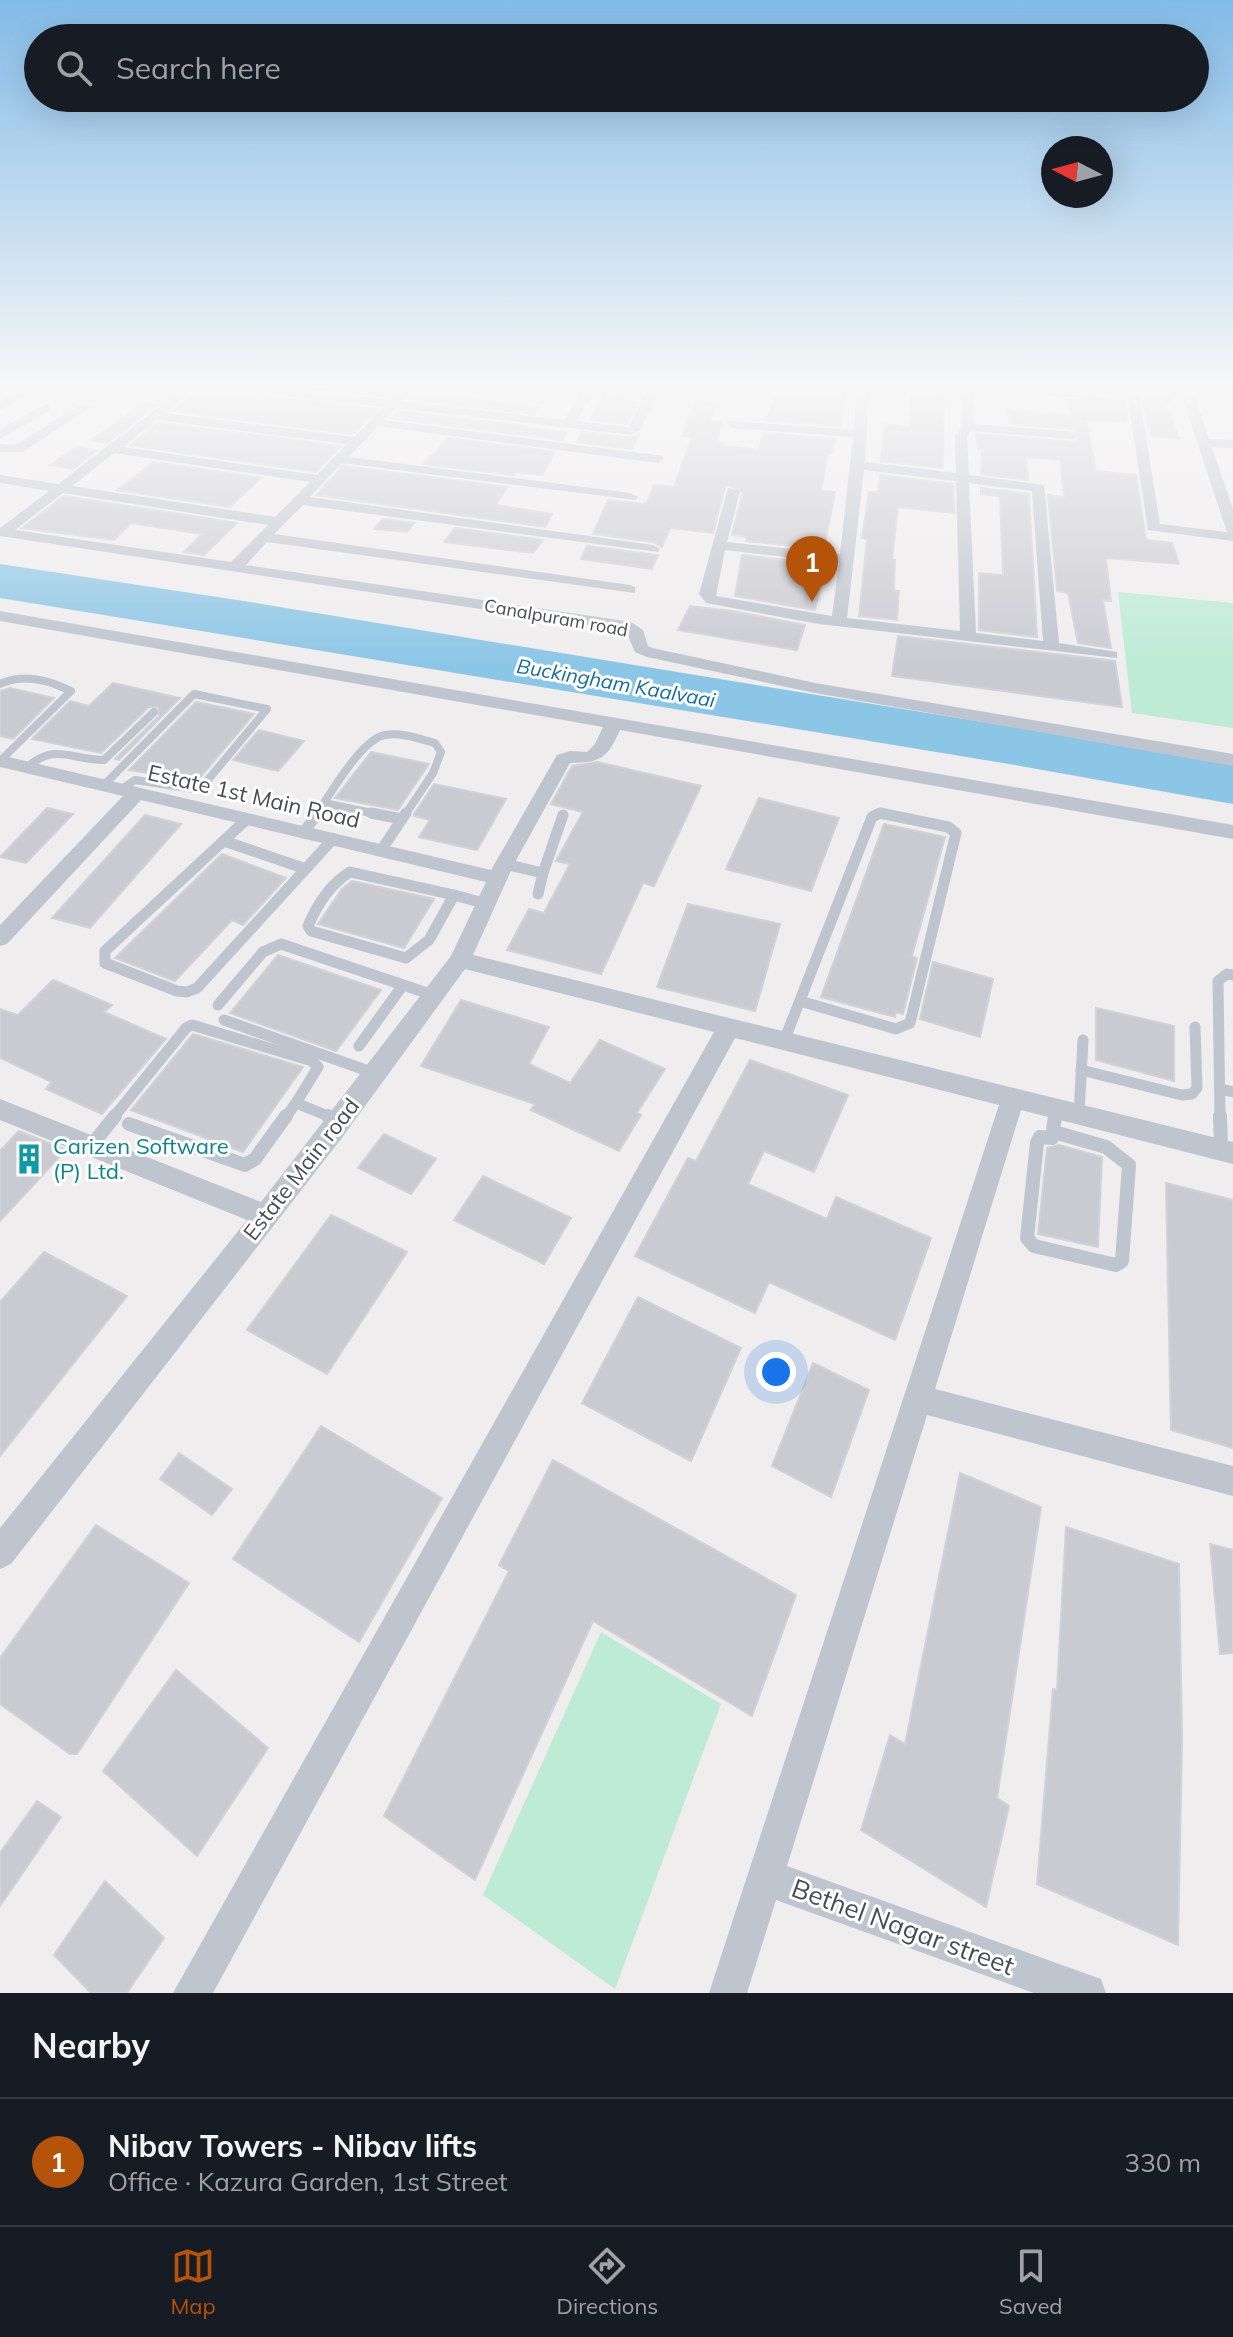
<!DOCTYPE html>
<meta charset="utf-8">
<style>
:root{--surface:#171b24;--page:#242831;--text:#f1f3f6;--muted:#9ea1a6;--line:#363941;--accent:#b45309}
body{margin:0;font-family:Mulish,sans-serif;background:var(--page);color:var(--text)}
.compass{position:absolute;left:1041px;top:136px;width:72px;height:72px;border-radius:50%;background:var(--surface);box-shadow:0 8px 32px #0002;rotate:276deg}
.you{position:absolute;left:776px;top:1372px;width:28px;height:28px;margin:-20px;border:6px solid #fff;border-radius:50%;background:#1a73e8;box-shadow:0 0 0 12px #1a73e833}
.badge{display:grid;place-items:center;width:52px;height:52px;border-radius:50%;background:var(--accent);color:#fff;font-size:26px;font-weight:700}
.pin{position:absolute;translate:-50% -66px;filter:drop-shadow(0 2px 4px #0008)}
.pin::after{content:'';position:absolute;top:42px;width:28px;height:24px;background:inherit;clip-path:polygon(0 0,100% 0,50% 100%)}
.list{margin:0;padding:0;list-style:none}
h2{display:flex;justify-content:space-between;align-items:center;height:104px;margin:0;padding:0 32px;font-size:34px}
h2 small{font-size:26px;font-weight:400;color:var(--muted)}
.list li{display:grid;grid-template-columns:52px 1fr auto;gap:24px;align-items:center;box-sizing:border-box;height:128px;padding:0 32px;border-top:2px solid var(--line)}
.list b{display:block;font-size:30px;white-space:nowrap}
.list p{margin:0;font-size:26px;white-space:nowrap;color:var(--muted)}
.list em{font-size:26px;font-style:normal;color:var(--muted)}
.icon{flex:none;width:44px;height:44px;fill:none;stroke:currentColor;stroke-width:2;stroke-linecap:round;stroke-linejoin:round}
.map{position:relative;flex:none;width:1233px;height:1993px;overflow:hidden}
.search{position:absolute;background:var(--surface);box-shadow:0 8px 32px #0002;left:24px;right:24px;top:24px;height:88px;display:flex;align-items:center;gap:20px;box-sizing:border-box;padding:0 28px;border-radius:44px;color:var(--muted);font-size:30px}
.sheet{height:232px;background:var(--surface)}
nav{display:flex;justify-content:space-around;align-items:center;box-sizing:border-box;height:112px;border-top:2px solid var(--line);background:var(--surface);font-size:22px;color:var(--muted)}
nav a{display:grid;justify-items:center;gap:4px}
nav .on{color:var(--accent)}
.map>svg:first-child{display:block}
.green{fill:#bdebd6}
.water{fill:#8cc6e6}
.building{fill:#cacbd1;stroke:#d1d2d8;stroke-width:2}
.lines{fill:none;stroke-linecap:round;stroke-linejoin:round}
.service-far2{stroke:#bec5ce;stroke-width:8}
.service-far1{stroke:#bec5ce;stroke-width:11}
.service{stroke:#bec5ce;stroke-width:14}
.minor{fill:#bec5ce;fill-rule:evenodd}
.labels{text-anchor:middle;stroke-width:6;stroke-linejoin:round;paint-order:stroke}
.far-street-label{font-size:18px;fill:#464d59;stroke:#fff}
.far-water-label{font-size:20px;font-style:italic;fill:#146d9e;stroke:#fff}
.street-label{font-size:22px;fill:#464d59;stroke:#fff}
.culture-label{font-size:22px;fill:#0d838f;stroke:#fff;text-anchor:start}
.near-street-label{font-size:26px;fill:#464d59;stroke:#fff}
</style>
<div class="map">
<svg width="1233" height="1993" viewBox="0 0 1233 1993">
<rect width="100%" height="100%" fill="#efeded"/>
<!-- green -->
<g class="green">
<polygon points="1118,592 1233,603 1233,728 1132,713"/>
<polygon points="601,1632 721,1704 615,1989 483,1895"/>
</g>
<!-- water -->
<polygon class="water" points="0,564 237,600 1233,763 1233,804 1015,765 0,598"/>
<!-- building -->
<g class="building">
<polygon points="201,387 234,387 243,394 377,409 353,434 172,411"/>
<polygon points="295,387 399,387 389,397"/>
<polygon points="777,387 846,390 840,426 767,421"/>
<polygon points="1067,387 1089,387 1091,397 1125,400 1128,422 1086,420 1096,471 1136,475 1146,540 1172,543 1179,564 1106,558 1111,601 1103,600 1111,648 1078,643 1068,593 1057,591 1048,495 1064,497 1060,460 1026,457 1028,480 981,474 982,449 978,449 976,434 1072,442 1078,440 1076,429 1010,424 1007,409 1071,416 1068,400 1080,400 1087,393 1080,388"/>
<polygon points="1142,387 1166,387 1174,405 1165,405 1179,438 1151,436 1143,401 1147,401"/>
<polygon points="917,389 939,391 939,399 944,400 943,468 881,461 885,424 910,427 911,395 916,395"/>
<polygon points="416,390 465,395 463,397 482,399 480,401 541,407 535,414 408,399"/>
<polygon points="606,391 624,393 620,400 638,402 627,424 590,420"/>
<polygon points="695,401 716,402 710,420 723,422 715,443 723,443 722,446 759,450 763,433 835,439 832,453 828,453 821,491 835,492 824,549 746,541 747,537 732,535 743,492 729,485 725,487 713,533 670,528 662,547 653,542 593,534 608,500 646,504 654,485 674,487 692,437 682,436"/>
<polygon points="145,403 157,405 107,443 91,440"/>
<polygon points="397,411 526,426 524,428 566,432 562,440 390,418"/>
<polygon points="158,423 341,446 316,472 130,445"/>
<polygon points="582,432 631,438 639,435 632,449 577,442"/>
<polygon points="448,438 555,452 542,475 515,472 514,475 424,464"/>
<polygon points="78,446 96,451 73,469 50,465"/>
<polygon points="154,462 261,478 230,507 117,490"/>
<polygon points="343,466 507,487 496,505 552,514 545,527 316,495"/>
<polygon points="880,475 953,484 954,513 898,507 892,559 895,560 894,591 899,591 897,620 859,616 867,539 862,538 869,492 878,492"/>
<polygon points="981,488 1029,494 1037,637 979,630 979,573 1003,575 1000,496 981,494"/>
<polygon points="64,496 237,523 204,555 184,552 202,534 131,523 114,540 22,528"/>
<polygon points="383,519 414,523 407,532 374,529"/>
<polygon points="455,528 543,540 533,553 444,542"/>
<polygon points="587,546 658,555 652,569 581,559"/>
<polygon points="742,555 826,565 815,610 735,596"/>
<polygon points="690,606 732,611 805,625 797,650 678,630"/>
<polygon points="898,636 1115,661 1122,707 892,676"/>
<polygon points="113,683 180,698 119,760 115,759 159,716 158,707 149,707 101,753 32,739 70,701 89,706"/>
<polygon points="10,688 54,698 13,739 0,736 0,691"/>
<polygon points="196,702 254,714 197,781 129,770"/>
<polygon points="259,730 304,741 278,771 233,760"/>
<polygon points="371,752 429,764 398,810 335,798"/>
<polygon points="597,762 701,786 654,886 643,883 601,974 507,950 529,909 544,913 570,864 556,861 583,812 551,804 572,766"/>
<polygon points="434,784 506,799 477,850 419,837 430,820 414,816 414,814"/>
<polygon points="759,798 839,818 811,891 726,869"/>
<polygon points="47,808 73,814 26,863 0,857"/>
<polygon points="145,815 181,824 90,928 52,918"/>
<polygon points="884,824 945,837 912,956 917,958 903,1014 896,1012 895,1017 821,997"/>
<polygon points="222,854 286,878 243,925 232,920 175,981 115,958"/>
<polygon points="352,881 434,899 404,948 318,924 342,889"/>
<polygon points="688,904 780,924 755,1011 657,987"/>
<polygon points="278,955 381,990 336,1051 230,1013"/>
<polygon points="933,962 993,979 980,1037 920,1019"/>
<polygon points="53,980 112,1005 104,1012 166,1039 102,1114 46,1089 52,1082 0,1058 0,1009 18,1015"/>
<polygon points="461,1000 549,1027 529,1064 570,1083 600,1040 665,1069 637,1113 641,1115 619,1151 531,1110 535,1104 421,1066"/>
<polygon points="1096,1008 1174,1026 1174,1081 1096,1060"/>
<polygon points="193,1034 303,1067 243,1152 131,1110"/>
<polygon points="750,1060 848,1095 814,1172 764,1151 748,1184 827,1219 836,1197 931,1238 895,1340 769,1282 755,1313 635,1256 688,1158 696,1161"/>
<polygon points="19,1131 66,1150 0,1221 0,1151"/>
<polygon points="384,1134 436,1159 411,1194 358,1168"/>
<polygon points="1059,1145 1102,1157 1098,1247 1038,1234 1047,1148"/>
<polygon points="483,1176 571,1218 544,1264 454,1220"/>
<polygon points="1166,1183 1233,1200 1233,1448 1171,1430"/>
<polygon points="331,1215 407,1252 327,1374 247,1330"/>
<polygon points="44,1252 127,1296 0,1456 0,1302"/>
<polygon points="638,1297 741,1348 691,1461 582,1403"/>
<polygon points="813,1363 869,1390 831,1497 772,1466"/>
<polygon points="321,1426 442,1498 359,1642 233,1559"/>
<polygon points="179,1453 232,1489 212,1515 160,1479"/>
<polygon points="553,1460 796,1595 752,1716 593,1621 475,1880 384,1816 509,1571 499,1565"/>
<polygon points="960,1473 1041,1507 997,1798 1009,1806 986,1907 861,1830 890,1735 905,1744"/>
<polygon points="96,1525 189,1583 77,1754 70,1754 0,1704 0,1658"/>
<polygon points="1066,1527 1179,1564 1182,1740 1178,1945 1037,1884 1053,1689 1057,1690"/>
<polygon points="1210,1544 1233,1550 1233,1653 1220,1654"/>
<polygon points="176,1670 268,1748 197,1856 103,1771"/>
<polygon points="37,1801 61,1817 0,1906 0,1853"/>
<polygon points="105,1881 164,1938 127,1993 91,1993 54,1955"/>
</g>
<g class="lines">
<!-- service-far2 -->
<g class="service-far2">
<path d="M0 684C23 673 49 680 71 691L0 761"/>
<path d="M26 768C56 742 70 760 104 760L154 712"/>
<polyline points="103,786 194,694 267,709 202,787 194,789 135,780 120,790"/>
<polyline points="324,803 381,815"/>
<path d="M316 815C330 795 361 739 385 735 401 732 420 739 435 743L441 752 433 773 405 815"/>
<polyline points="877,815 888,815"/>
</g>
<!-- service-far1 -->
<g class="service-far1">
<polyline points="371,813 402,819"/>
<polyline points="246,820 105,951 105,963 177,991 187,992 197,988 333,839"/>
<polyline points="303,833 318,813"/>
<polyline points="224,841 306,869"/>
<polyline points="382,849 406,813"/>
<polyline points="504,864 543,873 563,815"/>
<path d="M350 872 454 895 429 940 406 958 311 931 308 926C317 905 330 884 350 872Z"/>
<polyline points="538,894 543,873"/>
<polyline points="454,895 487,904"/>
<polyline points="218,1005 263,952 281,944 433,995"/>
<polyline points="224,1020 374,1073"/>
<polyline points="784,1041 872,817 880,813 948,827 956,833 910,1023 896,1029 800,1001"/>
<polyline points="359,1046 403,985"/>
<polyline points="1081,1070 1182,1095 1192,1094 1197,1088 1195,1027"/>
<polyline points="1220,1089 1233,1092"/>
<polyline points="1055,1109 1056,1118"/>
<polyline points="1079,1114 1083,1040"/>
<polyline points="113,1118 186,1028 192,1025 312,1061 318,1067 296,1103"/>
<polyline points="285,1118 296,1103 333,1118"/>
<polyline points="1220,1118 1218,981 1227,974 1233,975"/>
</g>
<!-- service -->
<g class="service">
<polyline points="328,1116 339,1121"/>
<polyline points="1220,1116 1221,1150"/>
<polyline points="129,1124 245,1165 255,1159 286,1116"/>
<polyline points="1054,1132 1106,1147 1129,1165 1122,1261 1116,1265 1034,1246 1027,1238 1037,1143 1040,1137 1052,1138 1055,1116"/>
<polyline points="91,1146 115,1116"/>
</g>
<!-- minor -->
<g class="minor">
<polygon points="25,387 37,388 0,410 0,401"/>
<path d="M185 387H198L165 413 354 437 383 407 243 391 237 387H271L390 400 403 387H415L402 401 564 420 585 387H597L576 421 629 427 647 390H655L657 393 640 430 631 435 396 408 384 420 663 456 664 459 658 463 378 426 349 457 631 493 638 497 636 500 342 463 310 497 653 545 660 549 658 552 303 505 274 534 630 585 635 587V593L267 542 246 565 631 622 643 630 648 646 652 648 815 683 1233 754V766L815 693 647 657 635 652 626 631 0 536V528L49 491 0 483V475L58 484ZM157 420 347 444 317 475 123 447ZM114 453 310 482 275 517 72 486ZM63 493 268 525 231 562 15 530Z"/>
<path d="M857 387H869L865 462 956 473 955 436 962 427 961 387H973L974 424 1076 432V438L1072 439 971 431 967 436 969 475 1044 485 1059 643 1117 652V658L819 624 706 603 699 594 728 488 740 491 727 542 840 554 853 437 733 428 727 424 729 421 854 430ZM864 470 956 481 960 631 847 618ZM969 483 1032 491 1043 641 976 633ZM725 550 839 563 832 616 716 596Z"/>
<polygon points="986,387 1078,390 1084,394 1078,398 992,391"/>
<polygon points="1126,387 1138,387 1160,524 1227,532 1179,387 1191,387 1209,439 1233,440 1233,448 1212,447 1233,509 1233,541 1148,530"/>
<polygon points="45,404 49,405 49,411 0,439 0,430"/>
<polygon points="81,404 91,407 23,452 0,452 0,444 16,445"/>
<path d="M0 611 1233 825V839L620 730C607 760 600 762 570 763L514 864 473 955 1233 1142V1164L1021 1110 935 1389 1233 1466V1496L927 1415 787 1866 1087 1974 1101 1979 1106 1993H1034L776 1900 747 1993H709L999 1105 735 1038 213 1993H173L714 1032 465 969 341 1139 11 1564 0 1569V1528L247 1220 0 1120V1099L261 1202 451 956 486 882 141 800 7 944 0 946V925L123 796 0 767V755L491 870 557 755 570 751 587 752 595 744 603 727 0 621Z"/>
</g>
</g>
<!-- sky -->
<linearGradient id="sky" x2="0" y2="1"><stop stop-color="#83bbe7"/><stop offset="0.58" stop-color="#f8f7f7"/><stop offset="1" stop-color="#f8f7f7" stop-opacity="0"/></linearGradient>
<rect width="1233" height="666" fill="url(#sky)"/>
<!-- icons -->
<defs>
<g id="building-bare" transform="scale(2.4)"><path d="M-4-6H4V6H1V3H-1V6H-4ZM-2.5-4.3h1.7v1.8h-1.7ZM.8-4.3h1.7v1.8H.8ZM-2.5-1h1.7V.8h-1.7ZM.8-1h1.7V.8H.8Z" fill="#0f9aa8" stroke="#fff" stroke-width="2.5" paint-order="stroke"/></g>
</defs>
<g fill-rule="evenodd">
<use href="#building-bare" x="29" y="1159"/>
</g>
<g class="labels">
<!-- far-street labels -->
<g class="far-street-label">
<text transform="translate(556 618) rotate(10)" y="6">Canalpuram road</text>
</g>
<!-- far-water labels -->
<g class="far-water-label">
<text transform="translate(616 683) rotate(10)" y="7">Buckingham Kaalvaai</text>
</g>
<!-- street labels -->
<g class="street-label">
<text transform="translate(254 796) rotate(13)" y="8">Estate 1st Main Road</text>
<text transform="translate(301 1169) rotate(-52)" y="8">Estate Main road</text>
</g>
<!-- culture labels -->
<g class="culture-label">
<text x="53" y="1154">Carizen Software<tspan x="53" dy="25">(P) Ltd.</tspan></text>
</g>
<!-- near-street labels -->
<g class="near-street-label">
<text transform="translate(903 1927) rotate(20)" y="9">Bethel Nagar street</text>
</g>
</g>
</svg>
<svg class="compass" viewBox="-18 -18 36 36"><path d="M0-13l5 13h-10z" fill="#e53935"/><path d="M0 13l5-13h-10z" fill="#9ea1a6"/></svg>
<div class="you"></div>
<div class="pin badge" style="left:812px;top:602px">1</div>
<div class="search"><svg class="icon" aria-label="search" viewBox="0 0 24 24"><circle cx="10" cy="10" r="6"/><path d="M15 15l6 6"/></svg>Search here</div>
</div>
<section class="sheet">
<h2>Nearby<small></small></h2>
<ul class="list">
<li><span class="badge">1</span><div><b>Nibav Towers - Nibav lifts</b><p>Office · Kazura Garden, 1st Street</p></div><em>330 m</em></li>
</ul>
</section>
<nav>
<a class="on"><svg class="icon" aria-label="map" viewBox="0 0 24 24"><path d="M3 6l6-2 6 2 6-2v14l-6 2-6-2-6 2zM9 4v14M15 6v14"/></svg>Map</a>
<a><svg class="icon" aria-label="directions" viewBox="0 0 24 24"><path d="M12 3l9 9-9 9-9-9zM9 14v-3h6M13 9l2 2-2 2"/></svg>Directions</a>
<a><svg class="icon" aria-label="saved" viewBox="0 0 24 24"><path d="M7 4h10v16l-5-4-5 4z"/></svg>Saved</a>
</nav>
